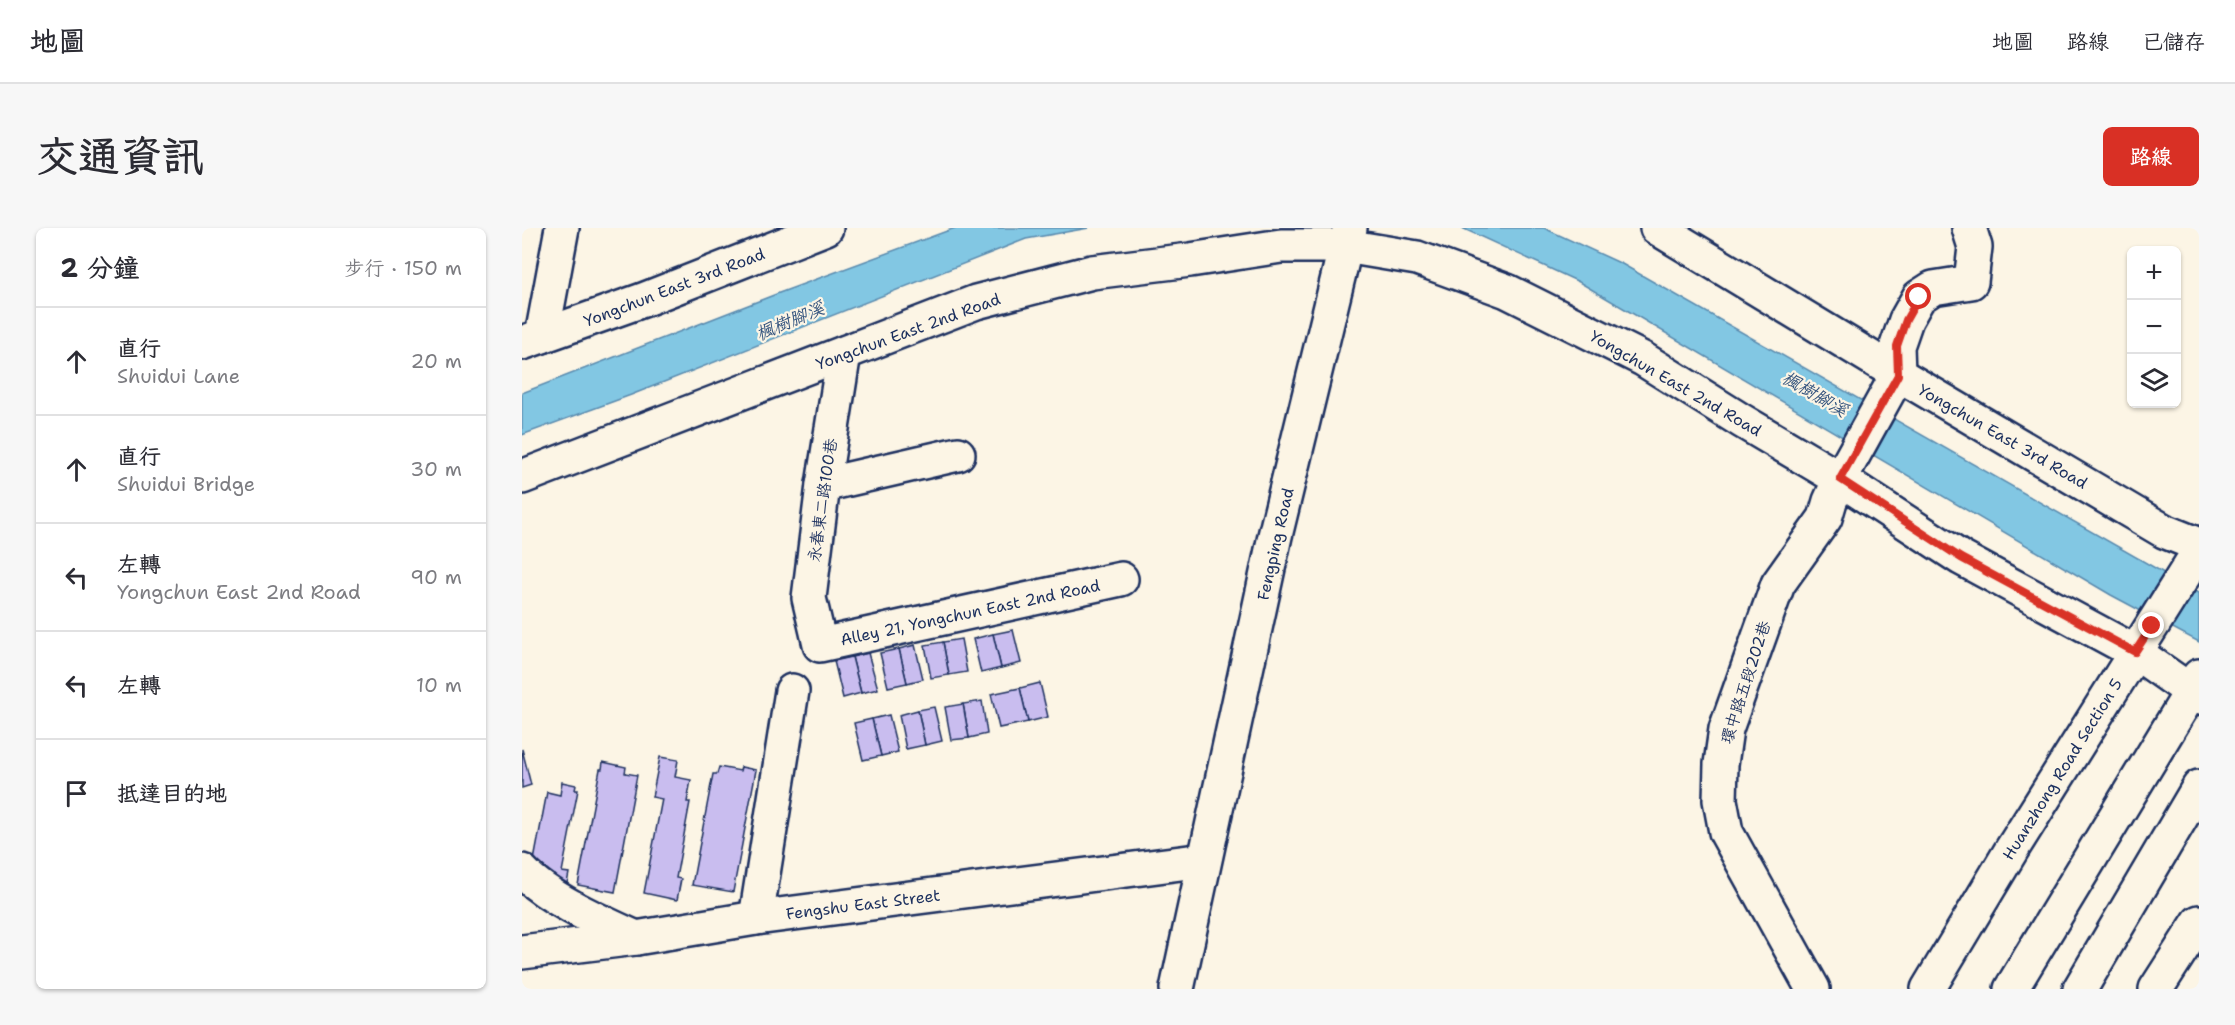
<!DOCTYPE html>
<html lang="zh-TW">
<meta charset="utf-8">
<style>
:root{--surface:#fff;--page:#f7f7f7;--text:#2b2b33;--muted:#7c7c81;--line:#e1e1e2;--accent:#d93025}
body{margin:0;font-family:"Shantell Sans","LXGW WenKai TC",sans-serif;background:var(--page);color:var(--text)}
.controls{position:absolute;right:18px;top:18px;display:grid;overflow:hidden;border-radius:9px;box-shadow:0 2px 4px #0004}
.controls button{width:54px;height:54px;display:grid;place-items:center;padding:0;border:0;border-bottom:2px solid var(--line);background:var(--surface);color:var(--text);font:30px sans-serif}
.stop{position:absolute;width:18px;height:18px;margin:-14px;border:4px solid #d93025;border-radius:50%;background:#fff}
.stop.end{background:#d93025;border-color:#fff;box-shadow:0 2px 6px #0008}
.list{margin:0;padding:0;list-style:none}
h2{display:flex;justify-content:space-between;align-items:center;height:78px;margin:0;padding:0 24px;font-size:26px}
h2 small{font-size:20px;font-weight:400;color:var(--muted)}
.list li{display:grid;grid-template-columns:39px 1fr auto;gap:18px;align-items:center;box-sizing:border-box;height:108px;padding:0 24px;border-top:2px solid var(--line)}
.list b{display:block;font-size:22px;white-space:nowrap}
.list p{margin:0;font-size:20px;white-space:nowrap;color:var(--muted)}
.list em{font-size:20px;font-style:normal;color:var(--muted)}
.icon{flex:none;width:33px;height:33px;fill:none;stroke:currentColor;stroke-width:2;stroke-linecap:round;stroke-linejoin:round}
.map{position:relative;flex:none;width:1677px;height:761px;overflow:hidden;border-radius:9px}
header{display:flex;align-items:center;gap:36px;box-sizing:border-box;height:84px;padding:0 30px;background:var(--surface);border-bottom:2px solid var(--line)}
header strong{font-size:28px}
nav{display:flex;gap:33px;margin-inline-start:auto;font-size:21px}
.intro{display:flex;align-items:center;justify-content:space-between;box-sizing:border-box;height:144px;padding:0 36px}
h1{margin:0;font-size:42px}
.button{padding:15px 27px;border-radius:9px;background:var(--accent);color:#fff;font-size:21px;font-weight:700}
main{display:flex;gap:36px;padding:0 36px}
aside{flex:1;background:var(--surface);border-radius:9px;box-shadow:0 2px 4px #0004}
.map>svg:first-child{display:block}
.water{fill:#82c7e3;stroke:#598aae;stroke-width:1.5}
.building{fill:#c9bdef;stroke:#1b2f5e;stroke-width:1.5}
.lines{fill:none;stroke-linecap:round;stroke-linejoin:round}
.minor-casing{stroke:#1b2f5e;stroke-width:38}
.minor{stroke:#fcf5e5;stroke-width:33}
.route{stroke:#d93025;stroke-width:8}
.labels{text-anchor:middle;stroke-width:4.5;stroke-linejoin:round;paint-order:stroke}
.street-label{font-size:16px;fill:#1b2f5e;stroke:#fcf5e5}
.water-label{font-size:18px;font-style:italic;fill:#35557f;stroke:#fcf5e5}
</style>
<header>
<strong>地圖</strong>
<nav><a>地圖</a><a>路線</a><a>已儲存</a></nav>
</header>
<div class="intro"><h1>交通資訊</h1><a class="button">路線</a></div>
<main>
<aside>
<h2>2 分鐘<small>步行 · 150 m</small></h2>
<ul class="list">
<li><svg class="icon" aria-label="ahead" viewBox="0 0 24 24"><path d="M12 20V5M6 11l6-6 6 6"/></svg><div><b>直行</b><p>Shuidui Lane</p></div><em>20 m</em></li>
<li><svg class="icon" aria-label="ahead" viewBox="0 0 24 24"><path d="M12 20V5M6 11l6-6 6 6"/></svg><div><b>直行</b><p>Shuidui Bridge</p></div><em>30 m</em></li>
<li><svg class="icon" aria-label="left" viewBox="0 0 24 24"><path d="M17 20v-9H6M10 6l-5 5 5 5"/></svg><div><b>左轉</b><p>Yongchun East 2nd Road</p></div><em>90 m</em></li>
<li><svg class="icon" aria-label="left" viewBox="0 0 24 24"><path d="M17 20v-9H6M10 6l-5 5 5 5"/></svg><div><b>左轉</b></div><em>10 m</em></li>
<li><svg class="icon" aria-label="arrive" viewBox="0 0 24 24"><path d="M6 21V4h12l-3 4 3 4H6"/></svg><div><b>抵達目的地</b></div></li>
</ul>
</aside>
<div class="map">
<svg width="1677" height="761" viewBox="0 0 1677 761">
<rect width="100%" height="100%" fill="#fcf5e5"/>
<filter id="ink" filterUnits="userSpaceOnUse"><feTurbulence type="fractalNoise" baseFrequency=".0167" numOctaves="2"/><feDisplacementMap in="SourceGraphic" scale="12" xChannelSelector="R" yChannelSelector="G"/><feConvolveMatrix kernelMatrix="1 2 1 2 8 2 1 2 1" color-interpolation-filters="sRGB"/></filter>
<g filter="url(#ink)">
<!-- water -->
<g class="water">
<polygon points="433,0 567,0 504,11 109,167 0,207 0,165 257,65"/>
<polygon points="940,0 1022,0 1100,36 1677,365 1677,414 1589,367 1057,54"/>
</g>
<!-- building -->
<g class="building">
<polygon points="491,402 499,435 479,440 471,406"/>
<polygon points="471,406 479,440 459,445 451,411"/>
<polygon points="439,411 445,444 427,447 421,414"/>
<polygon points="421,414 427,447 409,450 403,417"/>
<polygon points="393,417 401,451 385,455 377,421"/>
<polygon points="377,421 385,455 366,459 358,425"/>
<polygon points="346,425 356,461 339,465 330,429"/>
<polygon points="330,429 339,465 321,470 312,433"/>
<polygon points="518,455 526,489 506,494 498,460"/>
<polygon points="498,460 506,494 477,500 469,466"/>
<polygon points="460,473 465,506 447,510 441,476"/>
<polygon points="441,476 447,510 429,512 423,479"/>
<polygon points="412,479 420,513 403,517 396,482"/>
<polygon points="396,482 403,517 384,521 377,487"/>
<polygon points="367,487 376,524 359,528 350,491"/>
<polygon points="350,491 359,528 341,532 332,495"/>
<polygon points="0,521 9,557 0,560"/>
<polygon points="138,529 156,532 153,549 169,552 165,574 168,574 154,650 159,651 155,672 122,665 140,571 130,569"/>
<polygon points="81,534 104,539 103,545 115,547 93,664 56,657 78,541 80,541"/>
<polygon points="197,539 218,543 219,539 234,542 211,664 170,657 191,546 195,546"/>
<polygon points="40,554 54,557 53,562 56,562 40,644 47,645 44,661 31,658 33,647 10,643 25,564 38,567"/>
</g>
<g class="lines">
<!-- minor casing -->
<g class="minor-casing">
<g id="minor">
<polyline points="1135,0 1376,146 1642,303 1677,317"/>
<polyline points="20,108 40,0"/>
<polyline points="0,115 121,72 304,0"/>
<polyline points="322,125 301,257 287,370 298,417 599,351"/>
<polyline points="0,249 454,74 570,44 668,32 759,18 823,18 895,30 985,63 1121,131 1220,193 1318,251 1439,330 1613,424 1677,469"/>
<polyline points="301,257 436,226"/>
<path d="M0 643C26 671 79 694 114 710"/>
<polyline points="234,690 270,463"/>
<polyline points="0,724 114,710 234,690 682,632"/>
<polyline points="655,761 753,308 828,0"/>
<polyline points="1291,761 1204,604 1198,572 1199,536 1204,501 1256,356 1303,290 1308,273 1318,251 1376,146 1375,118 1384,92 1397,69 1411,60 1449,54 1453,19 1447,0"/>
<polyline points="1406,761 1490,621 1677,323"/>
<polyline points="1489,761 1669,464 1677,448"/>
<polyline points="1558,761 1677,559"/>
<polyline points="1634,761 1677,694"/>
</g>
</g>
<!-- minor -->
<use href="#minor" class="minor"/>
</g>
</g>
<g class="lines" filter="url(#ink)">
<!-- route -->
<polyline class="route" points="1397,69 1384,92 1375,118 1376,147 1318,251 1439,330 1613,424 1630,398"/>
</g>
<g class="labels">
<!-- street labels -->
<g class="street-label">
<text transform="translate(152 59) rotate(-21)" y="6">Yongchun East 3rd Road</text>
<text transform="translate(386 103) rotate(-20)" y="6">Yongchun East 2nd Road</text>
<text transform="translate(1154 155) rotate(30)" y="6">Yongchun East 2nd Road</text>
<text transform="translate(1481 208) rotate(30)" y="6">Yongchun East 3rd Road</text>
<text transform="translate(300 272) rotate(-82)" y="6">永春東二路100巷</text>
<text transform="translate(753 316) rotate(-77)" y="6">Fengping Road</text>
<text transform="translate(448 384) rotate(-12)" y="6">Alley 21, Yongchun East 2nd Road</text>
<text transform="translate(1223 454) rotate(-72)" y="6">環中路五段202巷</text>
<text transform="translate(1540 541) rotate(-58)" y="6">Huanzhong Road Section 5</text>
<text transform="translate(341 676) rotate(-7)" y="6">Fengshu East Street</text>
</g>
<!-- water labels -->
<g class="water-label">
<text transform="translate(268 93) rotate(-23)" y="6">楓樹腳溪</text>
<text transform="translate(1293 166) rotate(30)" y="6">楓樹腳溪</text>
</g>
</g>
</svg>
<div class="controls">
<button>+</button>
<button>−</button>
<button><svg class="icon" aria-label="layers" viewBox="0 0 24 24"><path d="M12 4l9 5-9 5-9-5zM3 14l9 5 9-5"/></svg></button>
</div>
<div class="stop" style="left:1397px;top:69px"></div>
<div class="stop end" style="left:1630px;top:398px"></div>
</div>
</main>
